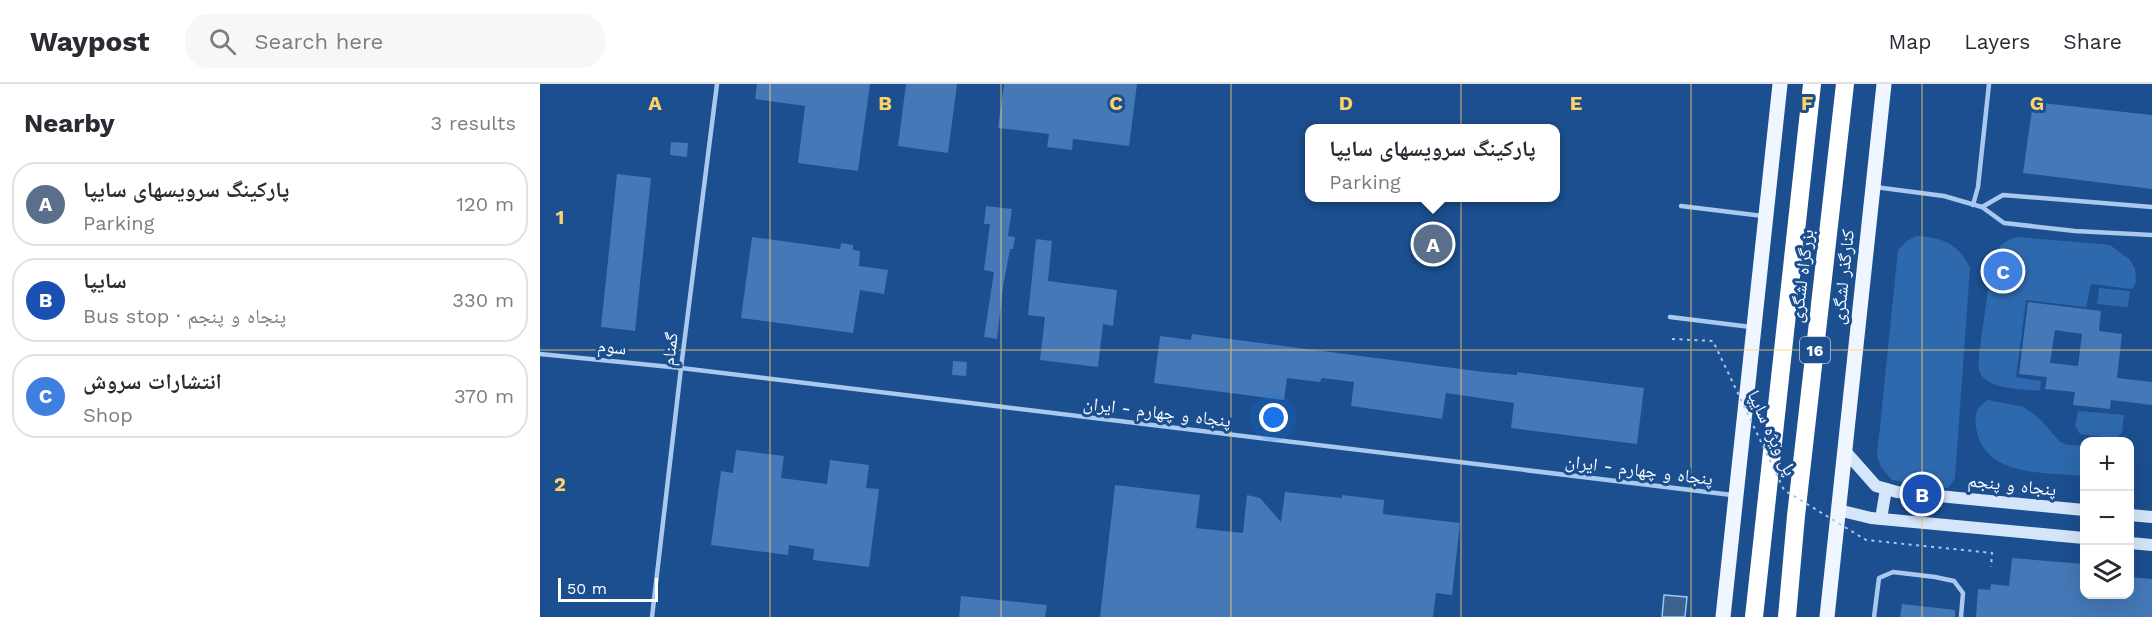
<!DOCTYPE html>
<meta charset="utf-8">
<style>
:root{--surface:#fff;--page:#f7f7f7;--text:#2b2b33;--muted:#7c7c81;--line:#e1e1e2;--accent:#2563eb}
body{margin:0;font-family:"Work Sans","Noto Naskh Arabic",sans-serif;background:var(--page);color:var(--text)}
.controls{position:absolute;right:18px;bottom:18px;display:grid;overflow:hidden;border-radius:12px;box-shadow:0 6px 24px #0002}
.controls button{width:54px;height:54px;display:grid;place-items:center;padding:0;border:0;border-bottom:2px solid var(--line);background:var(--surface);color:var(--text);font:30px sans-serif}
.scale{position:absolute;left:18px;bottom:15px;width:100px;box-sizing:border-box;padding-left:6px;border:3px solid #fff;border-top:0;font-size:16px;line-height:21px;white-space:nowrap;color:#fff;-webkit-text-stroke:4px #1b4f8f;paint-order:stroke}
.you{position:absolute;left:734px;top:334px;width:21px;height:21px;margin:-15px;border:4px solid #fff;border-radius:50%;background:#1a73e8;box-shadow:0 0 0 9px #1a73e833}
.badge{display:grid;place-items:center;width:39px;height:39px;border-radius:50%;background:var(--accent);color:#fff;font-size:20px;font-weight:700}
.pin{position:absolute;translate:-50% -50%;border:3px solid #fff;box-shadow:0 2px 6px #0006}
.popup{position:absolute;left:765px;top:40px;width:255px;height:78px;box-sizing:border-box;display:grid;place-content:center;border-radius:12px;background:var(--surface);filter:drop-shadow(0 2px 4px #0005);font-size:20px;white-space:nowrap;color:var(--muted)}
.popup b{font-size:22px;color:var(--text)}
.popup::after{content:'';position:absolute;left:50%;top:100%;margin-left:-12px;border:12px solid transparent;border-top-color:var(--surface)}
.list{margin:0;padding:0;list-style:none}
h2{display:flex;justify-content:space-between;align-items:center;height:78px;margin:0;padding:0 24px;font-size:26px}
h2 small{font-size:20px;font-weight:400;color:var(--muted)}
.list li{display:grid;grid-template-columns:39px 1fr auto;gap:18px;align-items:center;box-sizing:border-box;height:84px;margin:0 12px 12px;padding:0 12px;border:2px solid var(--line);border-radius:24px}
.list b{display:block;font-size:22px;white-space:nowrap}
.list p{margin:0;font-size:20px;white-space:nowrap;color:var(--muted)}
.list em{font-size:20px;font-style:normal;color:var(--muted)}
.icon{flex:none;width:33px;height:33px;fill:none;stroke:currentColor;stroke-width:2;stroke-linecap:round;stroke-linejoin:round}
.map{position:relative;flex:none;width:1612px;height:533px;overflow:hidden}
header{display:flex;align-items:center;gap:36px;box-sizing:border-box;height:84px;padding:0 30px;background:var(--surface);border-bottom:2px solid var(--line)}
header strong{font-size:28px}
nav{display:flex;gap:33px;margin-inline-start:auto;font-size:21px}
.search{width:420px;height:54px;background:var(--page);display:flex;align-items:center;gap:15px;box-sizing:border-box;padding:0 21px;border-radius:24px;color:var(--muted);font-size:22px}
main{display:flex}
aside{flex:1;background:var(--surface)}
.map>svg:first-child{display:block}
.green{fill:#2e69ad}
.water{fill:#3c6290;stroke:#9cc4f0;stroke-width:1.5}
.building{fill:#4478b7;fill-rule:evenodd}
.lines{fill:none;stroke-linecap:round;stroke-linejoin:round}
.lane{stroke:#a9c9ee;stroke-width:4.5}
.secondary{stroke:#d6e6fa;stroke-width:12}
.primary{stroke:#f0f6ff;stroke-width:15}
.highway{stroke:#fff;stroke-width:18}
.path-bridge{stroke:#a9c9ee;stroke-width:2;stroke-dasharray:3 4.5;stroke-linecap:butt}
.grid{fill:none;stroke:#ffd166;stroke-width:1.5;stroke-opacity:0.55}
.labels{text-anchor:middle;stroke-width:6;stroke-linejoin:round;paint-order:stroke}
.shield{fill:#1b4f8f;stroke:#bbcadd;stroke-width:1.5}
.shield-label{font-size:16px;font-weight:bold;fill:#fff}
.street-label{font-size:18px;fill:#fff;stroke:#1b4f8f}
.grid-label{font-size:20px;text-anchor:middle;font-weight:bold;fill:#ffd166;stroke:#1b4f8f;stroke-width:6;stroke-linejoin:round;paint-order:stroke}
</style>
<header>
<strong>Waypost</strong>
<div class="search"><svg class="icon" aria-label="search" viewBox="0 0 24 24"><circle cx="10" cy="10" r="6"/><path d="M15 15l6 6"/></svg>Search here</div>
<nav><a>Map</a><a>Layers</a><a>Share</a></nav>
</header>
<main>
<aside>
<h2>Nearby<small>3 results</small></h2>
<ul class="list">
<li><span class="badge" style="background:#5c6f8a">A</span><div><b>پارکینگ سرویسهای سایپا</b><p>Parking</p></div><em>120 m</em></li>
<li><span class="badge" style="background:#1a4fb4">B</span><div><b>سایپا</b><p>Bus stop · پنجاه و پنجم</p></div><em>330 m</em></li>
<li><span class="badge" style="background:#3f7fe0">C</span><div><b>انتشارات سروش</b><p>Shop</p></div><em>370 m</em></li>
</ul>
</aside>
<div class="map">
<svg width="1612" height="533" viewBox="0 0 1612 533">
<rect width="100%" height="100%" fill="#1b4f8f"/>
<!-- green -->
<g class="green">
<path d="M1377 152C1402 153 1419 160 1430 184L1415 394 1408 404 1352 396 1341 383 1337 372 1358 166 1367 157Z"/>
<path d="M1479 153 1570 161 1589 175 1595 184 1596 198 1592 205 1551 200 1546 223 1486 216 1476 293 1501 297 1500 307C1483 305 1442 306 1439 285 1438 280 1439 274 1439 270L1453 170C1461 160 1467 155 1479 153Z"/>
<polygon points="1559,204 1590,207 1588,223 1557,220"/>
<path d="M1448 316 1484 323 1500 335 1520 358 1529 361 1544 362V392C1506 388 1443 394 1436 343 1434 329 1437 323 1448 316Z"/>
<polygon points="1538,327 1584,331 1582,348 1578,353 1571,354 1540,350 1535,342"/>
</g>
<!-- water -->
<polygon class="water" points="1124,511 1147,513 1145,533 1122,533"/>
<!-- building -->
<g class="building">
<polygon points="217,0 330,0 318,87 258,79 265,22 215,15"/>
<polygon points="366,0 417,0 408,69 358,62"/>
<polygon points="464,0 597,0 589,62 533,55 532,66 507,63 509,50 458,44"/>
<polygon points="1493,18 1612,31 1612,105 1483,89"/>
<polygon points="131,58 148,59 147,73 130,71"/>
<polygon points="77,90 111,94 95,247 61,243"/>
<polygon points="446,122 472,125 468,152 475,153 473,165 470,165 463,203 457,255 444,253 454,188 444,186 450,140 444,140"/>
<polygon points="212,153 300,165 301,159 313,161 313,166 320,167 319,182 348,186 344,210 320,206 313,249 201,234"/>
<polygon points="496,155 512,157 508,197 577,206 573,242 563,240 558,283 500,276 505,233 488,231"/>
<path d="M1488 218 1561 227 1559 247 1582 250 1577 294 1612 298V321L1571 316 1570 325 1533 321 1535 308 1505 305 1507 293 1479 290ZM1515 246 1542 250 1538 282 1510 279Z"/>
<polygon points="652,250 944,288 977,291 977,288 1104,304 1097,360 971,344 974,319 906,309 902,335 811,322 814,298 782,294 780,298 747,294 744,316 614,299 620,252 651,256"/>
<polygon points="413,277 427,278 426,292 412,291"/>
<polygon points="196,366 244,372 241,394 287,400 290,376 329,381 326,404 339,405 329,483 273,476 274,465 249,461 248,471 171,461 181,387 193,389"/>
<polygon points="575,401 660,411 656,444 703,449 707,411 720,414 741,438 745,408 802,414 802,411 844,416 843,430 920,439 912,511 896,509 893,533 560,533"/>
<polygon points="1472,474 1545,480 1545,510 1590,510 1590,493 1612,495 1612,533 1436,533 1438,505 1450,506 1451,500 1469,502"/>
<polygon points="421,512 507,521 505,533 419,533"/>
<polygon points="1362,520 1415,526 1415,533 1360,533"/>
</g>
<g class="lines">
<!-- lane -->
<g class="lane">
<polyline points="1335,103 1404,112 1442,123 1464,139 1535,147 1612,151"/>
<polyline points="1433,121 1438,103 1449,0"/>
<polyline points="1141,122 1223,132"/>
<polyline points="1442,123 1463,111 1612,123"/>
<polyline points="1130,233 1211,243"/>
<polyline points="0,270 141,284 1192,411"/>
<polyline points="112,533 141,284 177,0"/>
<polyline points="1334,533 1339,494 1353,488 1395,493 1414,497 1423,509 1421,533"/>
</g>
<!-- secondary -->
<g class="secondary">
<polyline points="1305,367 1336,402 1357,408 1544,426"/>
<polyline points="1298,426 1331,434 1544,454"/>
<polyline points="1590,431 1612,433"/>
<polyline points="1341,435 1346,405"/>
<polyline points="1590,459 1612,461"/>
</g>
<!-- primary -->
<g class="primary">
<polyline points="1183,533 1240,0"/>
<polyline points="1287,533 1344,0"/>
</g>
<!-- highway -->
<g class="highway">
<polyline points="1214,533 1272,0"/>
<polyline points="1247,533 1256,432 1305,0"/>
</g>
<!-- path-bridge -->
<polyline class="path-bridge" points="1132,255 1173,257 1244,406 1326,456 1452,469 1451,483"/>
</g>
<!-- grid -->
<path class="grid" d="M230 0V533M461 0V533M691 0V533M921 0V533M1151 0V533M1382 0V533M0 266H1612"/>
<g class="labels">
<!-- shield labels -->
<rect class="shield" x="1260" y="253" width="30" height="26" rx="4.5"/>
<g class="shield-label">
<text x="1275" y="272">16</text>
</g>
<!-- street labels -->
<g class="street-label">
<text transform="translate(1262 192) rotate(-83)" y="6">بزرگراه لشگری</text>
<text transform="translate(1303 193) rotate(-84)" y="6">کنارگذر لشگری</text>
<text transform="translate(72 263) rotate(6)" y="6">سوم</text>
<text transform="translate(130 265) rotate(-83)" y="6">گمنام</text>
<text transform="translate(617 328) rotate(7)" y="6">پنجاه و چهارم - ایران</text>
<text transform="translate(1232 349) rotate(65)" y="6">پل ویژه سایپا</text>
<text transform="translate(1099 386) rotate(7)" y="6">پنجاه و چهارم - ایران</text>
<text transform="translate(1472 401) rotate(6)" y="6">پنجاه و پنجم</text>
</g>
</g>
<g class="grid-label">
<text x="115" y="26">A</text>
<text x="345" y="26">B</text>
<text x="576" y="26">C</text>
<text x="806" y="26">D</text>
<text x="1036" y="26">E</text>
<text x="1267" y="26">F</text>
<text x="1497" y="26">G</text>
<text x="20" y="140">1</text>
<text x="20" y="407">2</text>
</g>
</svg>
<div class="controls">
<button>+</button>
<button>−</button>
<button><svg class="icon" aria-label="layers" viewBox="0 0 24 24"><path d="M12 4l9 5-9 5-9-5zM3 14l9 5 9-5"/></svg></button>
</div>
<div class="scale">50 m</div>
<div class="you"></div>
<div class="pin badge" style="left:893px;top:160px;background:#5c6f8a">A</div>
<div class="popup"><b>پارکینگ سرویسهای سایپا</b>Parking</div>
<div class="pin badge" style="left:1382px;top:410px;background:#1a4fb4">B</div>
<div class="pin badge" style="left:1463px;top:187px;background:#3f7fe0">C</div>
</div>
</main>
